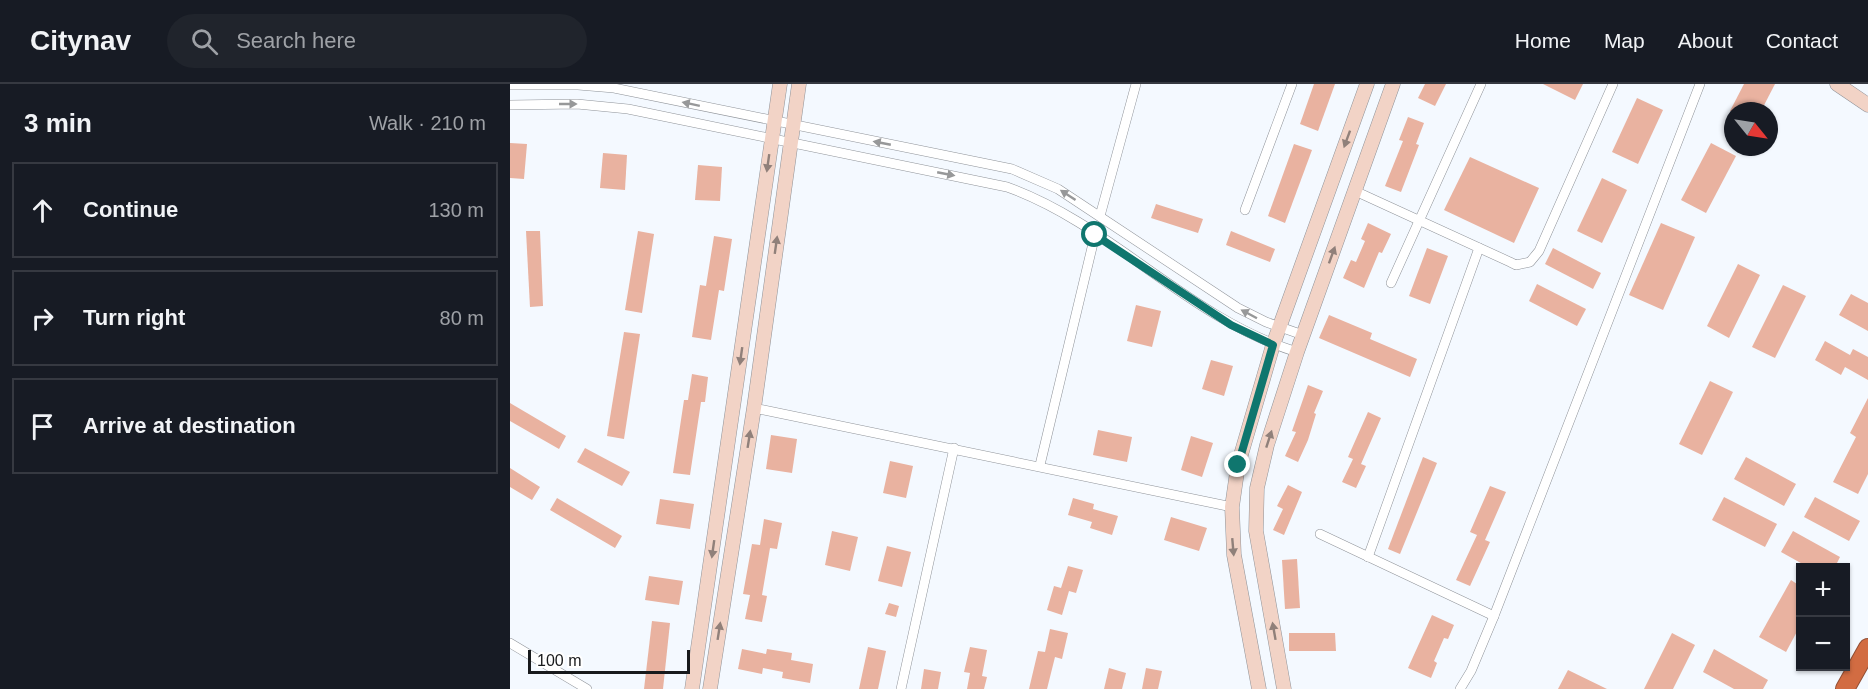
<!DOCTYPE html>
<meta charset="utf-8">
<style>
:root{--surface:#171b24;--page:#20242c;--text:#f1f3f6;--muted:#9ea1a6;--line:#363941}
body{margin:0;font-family:Arial,sans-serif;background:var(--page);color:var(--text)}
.controls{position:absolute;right:18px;bottom:18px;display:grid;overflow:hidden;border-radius:0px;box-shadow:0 2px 4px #0004}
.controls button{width:54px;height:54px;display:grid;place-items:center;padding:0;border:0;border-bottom:2px solid var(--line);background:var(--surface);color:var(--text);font:30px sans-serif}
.compass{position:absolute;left:1214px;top:18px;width:54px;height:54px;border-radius:50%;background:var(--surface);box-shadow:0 2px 4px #0004;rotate:120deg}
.scale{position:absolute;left:18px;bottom:15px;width:162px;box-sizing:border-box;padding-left:6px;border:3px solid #181a1c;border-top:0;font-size:16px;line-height:21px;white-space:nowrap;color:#181a1c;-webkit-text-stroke:4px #fff;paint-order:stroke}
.stop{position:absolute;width:18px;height:18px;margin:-14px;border:4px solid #0f766e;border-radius:50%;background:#fff}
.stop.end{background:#0f766e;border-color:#fff;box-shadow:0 2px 6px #0008}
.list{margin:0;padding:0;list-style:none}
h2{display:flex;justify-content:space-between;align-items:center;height:78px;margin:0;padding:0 24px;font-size:26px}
h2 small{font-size:20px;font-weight:400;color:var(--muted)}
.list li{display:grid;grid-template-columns:39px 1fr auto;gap:18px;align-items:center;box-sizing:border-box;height:96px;margin:0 12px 12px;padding:0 12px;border:2px solid var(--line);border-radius:0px}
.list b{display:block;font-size:22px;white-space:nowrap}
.list em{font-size:20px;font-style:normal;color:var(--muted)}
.icon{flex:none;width:33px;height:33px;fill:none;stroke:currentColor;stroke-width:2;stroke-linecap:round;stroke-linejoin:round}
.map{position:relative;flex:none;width:1358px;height:605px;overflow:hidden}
header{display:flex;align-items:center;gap:36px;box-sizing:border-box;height:84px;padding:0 30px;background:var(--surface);border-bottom:2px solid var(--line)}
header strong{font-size:28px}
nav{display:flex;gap:33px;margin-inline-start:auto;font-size:21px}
.search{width:420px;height:54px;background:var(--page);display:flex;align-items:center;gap:15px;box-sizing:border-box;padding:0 21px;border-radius:33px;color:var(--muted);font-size:22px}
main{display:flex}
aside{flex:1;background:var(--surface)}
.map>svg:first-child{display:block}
.building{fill:#e9b2a0}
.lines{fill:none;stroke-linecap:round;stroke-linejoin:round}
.street-casing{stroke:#8f9399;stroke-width:10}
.secondary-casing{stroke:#8f9399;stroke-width:15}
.highway-casing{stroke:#914f35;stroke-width:20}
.street{stroke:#fff;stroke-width:9}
.secondary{stroke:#f2d3c6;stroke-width:14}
.highway{stroke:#d26c42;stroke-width:18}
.oneway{fill:#979899}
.oneway2{fill:#90807a}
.route{stroke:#0f766e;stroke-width:8}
</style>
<header>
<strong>Citynav</strong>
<div class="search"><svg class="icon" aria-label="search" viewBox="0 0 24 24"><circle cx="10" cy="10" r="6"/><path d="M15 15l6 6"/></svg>Search here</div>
<nav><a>Home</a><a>Map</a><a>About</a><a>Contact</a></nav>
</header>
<main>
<aside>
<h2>3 min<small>Walk · 210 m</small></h2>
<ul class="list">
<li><svg class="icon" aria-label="ahead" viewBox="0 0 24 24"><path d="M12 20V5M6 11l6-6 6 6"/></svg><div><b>Continue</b></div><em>130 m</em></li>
<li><svg class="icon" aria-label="right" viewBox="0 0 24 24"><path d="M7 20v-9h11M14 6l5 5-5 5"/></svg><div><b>Turn right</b></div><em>80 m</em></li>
<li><svg class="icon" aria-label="arrive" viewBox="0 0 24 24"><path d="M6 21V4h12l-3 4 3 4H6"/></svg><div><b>Arrive at destination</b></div></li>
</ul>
</aside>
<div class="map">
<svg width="1358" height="605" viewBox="0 0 1358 605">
<rect width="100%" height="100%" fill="#f4f9ff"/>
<!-- building -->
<g class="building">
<polygon points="804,0 825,0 808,47 790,40"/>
<polygon points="915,0 936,0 925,22 908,14"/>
<polygon points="1033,0 1073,0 1065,16"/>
<polygon points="1234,0 1265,0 1251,27 1220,27"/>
<polygon points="1127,14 1153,26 1128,80 1102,68"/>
<polygon points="898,33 914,39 906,60 909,61 891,108 875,102 893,57 889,56"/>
<polygon points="0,59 17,60 14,95 0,94"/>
<polygon points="1201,59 1226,72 1196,129 1171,116"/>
<polygon points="784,60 802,66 775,139 758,132"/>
<polygon points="93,69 117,71 115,106 90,104"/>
<polygon points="960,73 1029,104 1004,159 934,126"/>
<polygon points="188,81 212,83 210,117 185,116"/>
<polygon points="1092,94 1117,106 1092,159 1067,147"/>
<polygon points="646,120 693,135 688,149 641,134"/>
<polygon points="858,139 881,150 872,169 869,168 854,204 833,194 841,176 846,178 855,157 851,155"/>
<polygon points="1151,139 1185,153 1153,226 1119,211"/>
<polygon points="16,147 30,147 33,222 20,223"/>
<polygon points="128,147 144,150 132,229 115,226"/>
<polygon points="721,147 765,165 760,178 716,161"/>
<polygon points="204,152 222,155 214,207 209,206 201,256 182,253 190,201 196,202"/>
<polygon points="917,164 938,172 920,220 899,212"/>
<polygon points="1043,164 1091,189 1083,205 1035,180"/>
<polygon points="1228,180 1250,191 1219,254 1197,242"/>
<polygon points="1027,200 1076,225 1067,242 1019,217"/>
<polygon points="1273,201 1296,212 1265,274 1242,263"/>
<polygon points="1341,210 1358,219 1358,247 1329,231"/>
<polygon points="626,221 651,227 642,263 617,257"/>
<polygon points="819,231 862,249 860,255 907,275 900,293 809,254"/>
<polygon points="114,248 130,250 114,355 97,352"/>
<polygon points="1315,257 1340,271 1343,265 1358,273 1358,296 1335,283 1331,291 1305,276"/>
<polygon points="701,276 723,282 714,312 692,305"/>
<polygon points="182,290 198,293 195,318 191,318 180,391 163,389 174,316 178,316"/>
<polygon points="1200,297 1223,308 1192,371 1169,360"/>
<polygon points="798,301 813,307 804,329 806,330 798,356 788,378 775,372 786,348 782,347"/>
<polygon points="1358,314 1358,390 1348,410 1323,398 1346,353 1340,349"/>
<polygon points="0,319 56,352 49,365 0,337"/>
<polygon points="858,328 871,334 851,380 856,382 846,404 832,398 843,375 838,373"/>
<polygon points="588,346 622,353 617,378 583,371"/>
<polygon points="261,351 287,355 282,389 256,385"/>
<polygon points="681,352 703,359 692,393 671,386"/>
<polygon points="75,364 120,388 112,402 67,378"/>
<polygon points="913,373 927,379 890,470 878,465"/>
<polygon points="1236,373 1286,400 1274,422 1224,395"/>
<polygon points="380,377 403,382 396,414 373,409"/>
<polygon points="0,384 30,403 22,416 0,403"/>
<polygon points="778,401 792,408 774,451 763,446 773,425 767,422"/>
<polygon points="980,402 996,408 975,456 980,458 960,502 946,496 967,451 960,448"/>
<polygon points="1214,413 1267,440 1255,463 1202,436"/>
<polygon points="1305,413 1350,437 1339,457 1294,433"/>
<polygon points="47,414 112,452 105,464 40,426"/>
<polygon points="563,414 584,420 583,425 608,432 602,451 580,444 582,438 558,431"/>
<polygon points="150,415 184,420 180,445 146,440"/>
<polygon points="661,433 697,444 689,467 654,456"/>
<polygon points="254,435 272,439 267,465 260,464 252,511 257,512 252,538 235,535 240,511 233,510 242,460 250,461"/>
<polygon points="322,447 348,453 340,487 315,481"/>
<polygon points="1283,447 1330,473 1325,483 1298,483 1271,468"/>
<polygon points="377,462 401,468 392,503 368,497"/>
<polygon points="787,475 790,524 775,525 772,476"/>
<polygon points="558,482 573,486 566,509 559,507 552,531 537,526 544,502 551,504"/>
<polygon points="139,492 173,497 169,521 135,516"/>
<polygon points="1281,496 1290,502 1290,542 1276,568 1249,553"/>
<polygon points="379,519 389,522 386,533 375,530"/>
<polygon points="922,531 944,541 938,555 934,554 924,577 927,579 921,594 898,584"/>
<polygon points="142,537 160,539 153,605 134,605"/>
<polygon points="540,545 558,549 552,575 545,573 537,605 519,605 528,567 535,568"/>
<polygon points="779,549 825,549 826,567 779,567"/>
<polygon points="1162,549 1185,561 1163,605 1134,605"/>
<polygon points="358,563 376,567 368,605 349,605"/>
<polygon points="460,563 477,566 472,592 477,593 474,605 457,605 460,589 454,588"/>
<polygon points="232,565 256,570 257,565 282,569 281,576 303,580 300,599 272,594 273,588 253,584 252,590 228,585"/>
<polygon points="1204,565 1258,596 1253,605 1224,605 1193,588"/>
<polygon points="599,584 616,589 612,605 594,605"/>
<polygon points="636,584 652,587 648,605 632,605"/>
<polygon points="414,585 431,588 428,605 411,605"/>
<polygon points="1058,586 1097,605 1048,605"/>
</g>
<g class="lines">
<!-- street casing -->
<g class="street-casing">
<g id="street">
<polyline points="0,1 68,1 104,4 502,85 548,105 728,224 756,238 793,251"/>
<path d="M0 21 67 20 118 25 497 103C601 140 679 235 787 268"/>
<polyline points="845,107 1000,178 1006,181 1020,178 1029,167 1103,0"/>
<polyline points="735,126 782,0"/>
<polyline points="590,132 626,0"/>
<polyline points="881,199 971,0"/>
<polyline points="244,324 722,423"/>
<polyline points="530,381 585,151"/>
<polyline points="810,450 984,532"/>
<polyline points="858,473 969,164"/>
<polyline points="0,559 77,605"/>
<polyline points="391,605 444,364"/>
<polyline points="950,605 961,587 984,532 1190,0"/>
</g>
</g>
<!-- secondary casing -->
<g class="secondary-casing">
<g id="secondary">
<polyline points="1327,0 1358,21"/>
<polyline points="182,605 270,0"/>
<polyline points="200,605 244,324 289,0"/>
<polyline points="749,605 724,471 722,423 728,381 763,261 857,0"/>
<polyline points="774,605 746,447 747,404 757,361 787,268 883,0"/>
</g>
</g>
<!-- highway casing -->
<g class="highway-casing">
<polyline id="highway" points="1335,605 1358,564"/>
</g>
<!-- street -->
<use href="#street" class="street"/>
<!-- secondary -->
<use href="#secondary" class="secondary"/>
<!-- highway -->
<use href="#highway" class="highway"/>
</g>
<!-- one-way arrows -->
<defs><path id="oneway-solid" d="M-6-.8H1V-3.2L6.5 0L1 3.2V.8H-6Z" transform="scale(1.5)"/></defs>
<g class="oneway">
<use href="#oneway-solid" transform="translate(58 20)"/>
<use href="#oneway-solid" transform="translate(181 20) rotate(-168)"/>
<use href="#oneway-solid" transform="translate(372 59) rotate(-169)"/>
<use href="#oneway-solid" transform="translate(436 90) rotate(11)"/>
<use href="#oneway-solid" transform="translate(558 111) rotate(-147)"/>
<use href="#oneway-solid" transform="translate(739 230) rotate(-152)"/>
</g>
<g class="oneway2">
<use href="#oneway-solid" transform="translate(837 55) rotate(110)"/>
<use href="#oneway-solid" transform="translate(258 79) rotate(98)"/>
<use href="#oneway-solid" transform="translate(266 161) rotate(-82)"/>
<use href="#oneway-solid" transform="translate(822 171) rotate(-70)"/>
<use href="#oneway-solid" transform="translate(231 272) rotate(98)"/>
<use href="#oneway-solid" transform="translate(239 355) rotate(-81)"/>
<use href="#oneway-solid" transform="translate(759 355) rotate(-72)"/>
<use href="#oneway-solid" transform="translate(723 463) rotate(85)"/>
<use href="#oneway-solid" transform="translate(203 465) rotate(98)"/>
<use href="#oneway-solid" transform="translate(209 547) rotate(-81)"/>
<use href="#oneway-solid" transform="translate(764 547) rotate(-100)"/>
</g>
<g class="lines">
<!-- route -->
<polyline class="route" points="585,151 721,241 763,261 728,381"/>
</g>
</svg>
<div class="controls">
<button>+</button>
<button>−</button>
</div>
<svg class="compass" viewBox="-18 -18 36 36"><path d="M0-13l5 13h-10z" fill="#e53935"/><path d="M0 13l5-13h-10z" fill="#9ea1a6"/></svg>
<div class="scale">100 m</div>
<div class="stop" style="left:585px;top:151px"></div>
<div class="stop end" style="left:728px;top:381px"></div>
</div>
</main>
